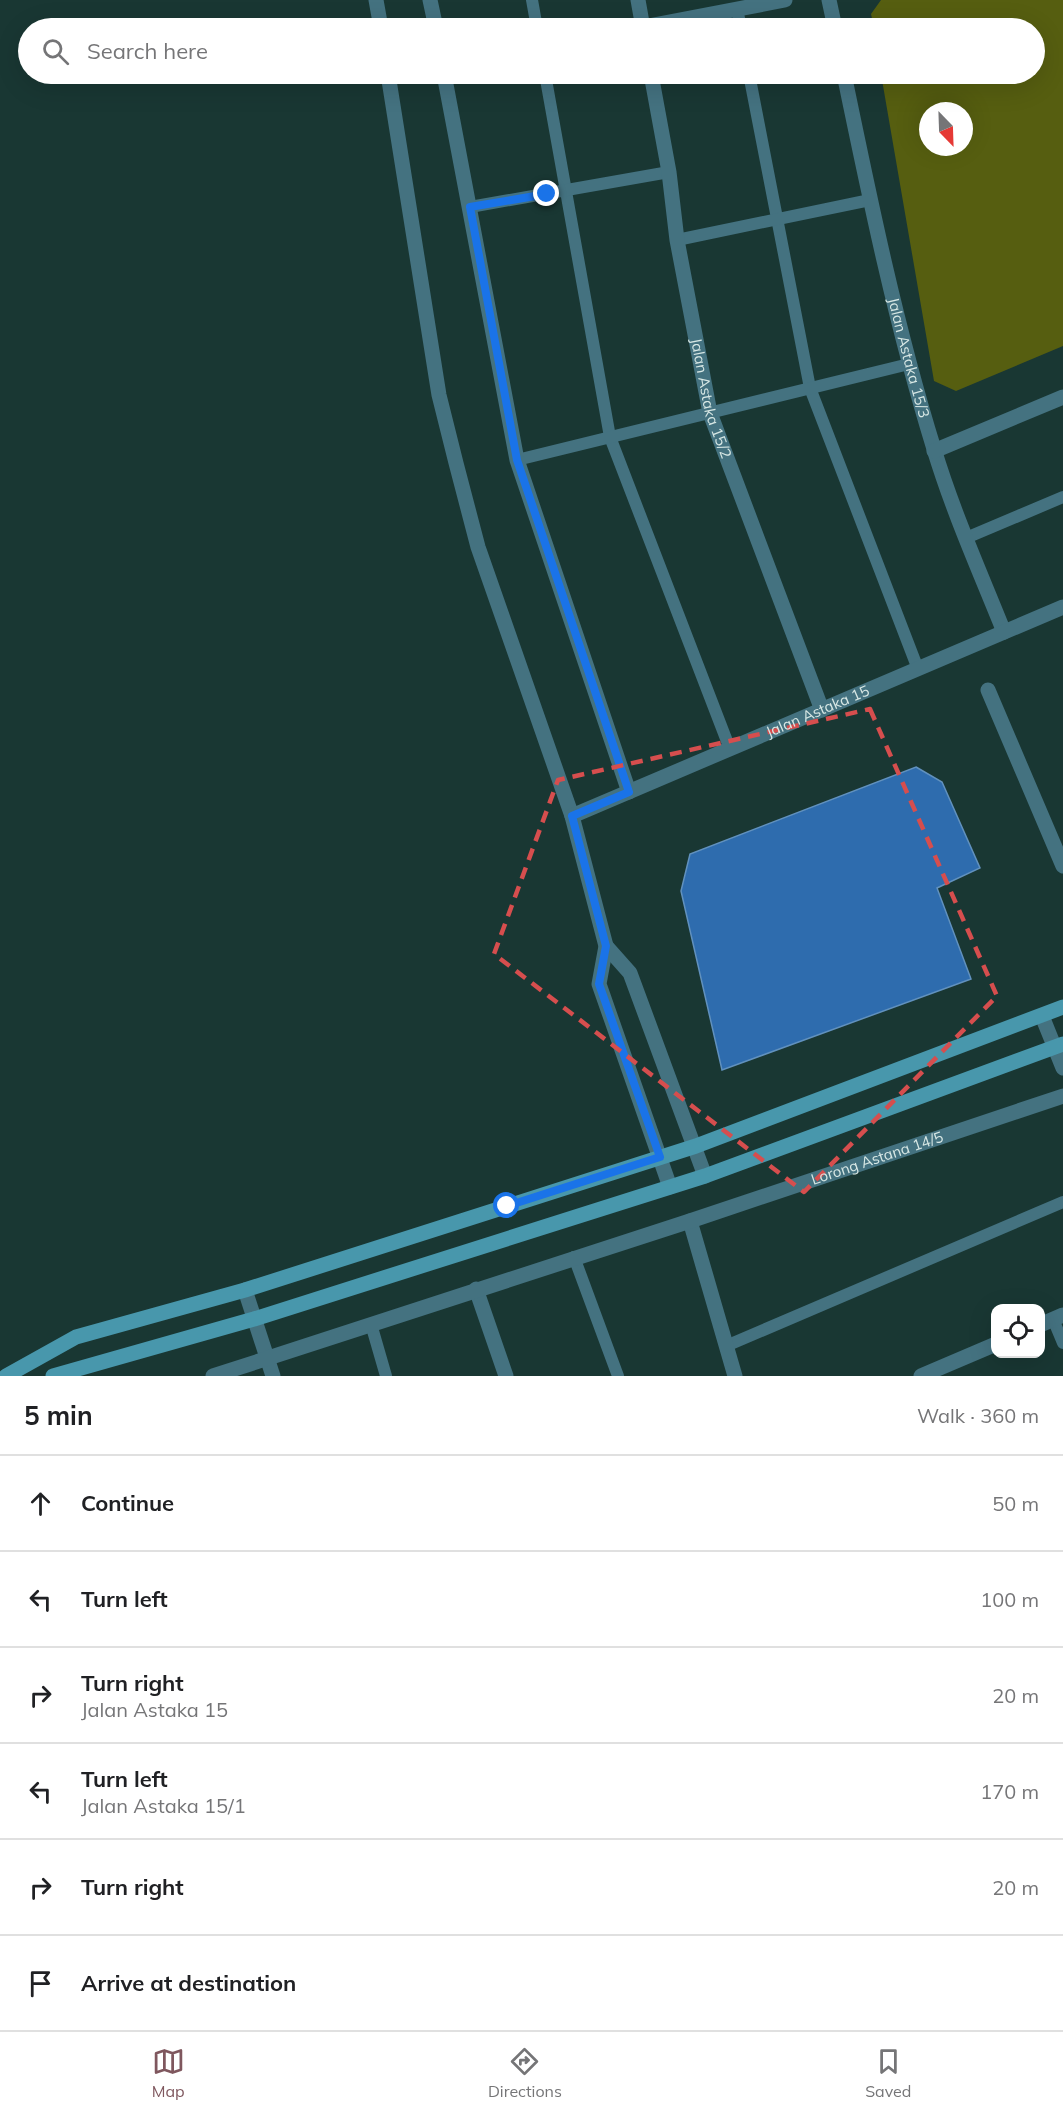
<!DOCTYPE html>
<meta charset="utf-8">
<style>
:root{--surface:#fff;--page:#f6f6f6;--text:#202124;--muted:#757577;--line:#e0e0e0;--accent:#7f575e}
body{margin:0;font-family:Mulish,sans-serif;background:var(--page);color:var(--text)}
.controls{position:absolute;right:18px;bottom:18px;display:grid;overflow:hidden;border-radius:12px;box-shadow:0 6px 24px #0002}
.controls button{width:54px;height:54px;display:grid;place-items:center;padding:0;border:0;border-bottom:2px solid var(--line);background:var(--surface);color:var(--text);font:30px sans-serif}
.compass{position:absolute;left:919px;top:102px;width:54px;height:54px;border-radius:50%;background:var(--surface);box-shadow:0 6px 24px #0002;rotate:157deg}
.stop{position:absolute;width:18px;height:18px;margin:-14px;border:4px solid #1a73e8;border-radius:50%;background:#fff}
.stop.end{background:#1a73e8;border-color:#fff;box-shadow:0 2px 6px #0008}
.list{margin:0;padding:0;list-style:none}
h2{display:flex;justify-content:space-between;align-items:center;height:78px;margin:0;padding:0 24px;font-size:26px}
h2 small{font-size:20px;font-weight:400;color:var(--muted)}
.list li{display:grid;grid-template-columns:39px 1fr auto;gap:18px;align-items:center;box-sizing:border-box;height:96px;padding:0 24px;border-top:2px solid var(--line)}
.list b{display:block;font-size:22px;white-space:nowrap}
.list p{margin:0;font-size:20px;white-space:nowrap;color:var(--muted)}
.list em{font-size:20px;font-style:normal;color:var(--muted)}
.icon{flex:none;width:33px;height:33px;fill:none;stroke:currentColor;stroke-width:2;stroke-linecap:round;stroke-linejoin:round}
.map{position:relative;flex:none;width:1063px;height:1376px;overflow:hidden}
.search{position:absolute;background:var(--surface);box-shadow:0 6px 24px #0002;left:18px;right:18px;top:18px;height:66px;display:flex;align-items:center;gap:15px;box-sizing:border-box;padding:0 21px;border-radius:33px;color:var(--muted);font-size:22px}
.sheet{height:654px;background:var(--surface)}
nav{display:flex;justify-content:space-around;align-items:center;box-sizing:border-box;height:84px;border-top:2px solid var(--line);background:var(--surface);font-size:16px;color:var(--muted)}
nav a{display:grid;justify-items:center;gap:3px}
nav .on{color:var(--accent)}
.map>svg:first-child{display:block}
.green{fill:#565e10;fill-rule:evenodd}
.water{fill:#2e6cae;stroke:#6191be;stroke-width:1.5}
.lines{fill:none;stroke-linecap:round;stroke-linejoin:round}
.lane{stroke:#447280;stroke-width:12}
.street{stroke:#447280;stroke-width:15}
.secondary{stroke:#4897ac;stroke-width:15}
.route{stroke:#1a73e8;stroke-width:8}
.marked{fill:none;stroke:#d64e4e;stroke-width:4.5;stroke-dasharray:12 8;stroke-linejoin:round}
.labels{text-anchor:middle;stroke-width:6;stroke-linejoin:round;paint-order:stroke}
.street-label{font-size:15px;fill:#d8e8e5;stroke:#0f1b19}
</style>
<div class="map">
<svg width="1063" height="1376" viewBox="0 0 1063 1376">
<rect width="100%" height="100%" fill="#193733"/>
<!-- green -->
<path class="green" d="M881 0H1063V346L956 391 934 381 881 74H1034V28H874L871 14ZM928 111H964V147H928Z"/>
<!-- water -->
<polygon class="water" points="916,767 942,782 980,868 937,888 971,979 722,1070 681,891 690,854"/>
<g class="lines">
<!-- lane -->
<g class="lane">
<polyline points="532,0 537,28"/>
<polyline points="737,9 741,28"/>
<polyline points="545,74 610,437 730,749"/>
<polyline points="749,74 810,388 918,669"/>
<polyline points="470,207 669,172"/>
<polyline points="677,240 870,200"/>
<polyline points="517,460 909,364"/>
<polyline points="966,538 1063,497"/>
<polyline points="574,1257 618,1376"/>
<polyline points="1053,1319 1063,1343"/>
<polyline points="371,1324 386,1376"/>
<polyline points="726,1346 1063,1202"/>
</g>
<!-- street -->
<g class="street">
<polyline points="376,0 381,28"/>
<polyline points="430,0 436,28"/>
<polyline points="638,0 643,28"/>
<polyline points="829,0 835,28"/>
<polyline points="643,27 785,0"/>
<polyline points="388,74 439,395 456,463 478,547 572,816 606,946 599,984 670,1187"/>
<polyline points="444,74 517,460 629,792"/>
<path id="s1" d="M651 74 669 172 677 240 710 413 822 710"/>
<path id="s2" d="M844 74C870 200 896 326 934 449 953 512 980 572 1004 632"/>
<polyline points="934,451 1063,397"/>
<polyline points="988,690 1063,866"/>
<path id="s3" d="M572 816 1063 607"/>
<polyline points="606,946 630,973 705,1176"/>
<polyline points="1042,1016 1063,1068"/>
<polyline points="690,1221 735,1376"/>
<polyline points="476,1289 506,1376"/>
<polyline points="245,1290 273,1376"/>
<polyline points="1040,1325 1063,1315"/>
<path id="s4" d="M213 1376 690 1221 1063 1096"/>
<polyline points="921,1376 996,1344"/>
</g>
<!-- secondary -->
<g class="secondary">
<polyline points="6,1376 76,1337 245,1290 696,1146 1063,1007"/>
<polyline points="53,1376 254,1319 705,1176 1063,1044"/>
</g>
</g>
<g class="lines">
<!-- route -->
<polyline class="route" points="507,1206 660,1157 599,984 606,946 572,816 629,792 517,460 470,207 547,194"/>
</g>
<!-- marked area -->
<path class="marked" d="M870 709 997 996 804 1192 494 954 558 780Z"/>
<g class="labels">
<!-- street labels -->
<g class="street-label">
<text dy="5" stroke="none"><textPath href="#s2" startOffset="291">Jalan Astaka 15/3</textPath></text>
<text dy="5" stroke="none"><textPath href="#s1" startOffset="330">Jalan Astaka 15/2</textPath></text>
<text dy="5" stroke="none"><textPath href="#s3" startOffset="267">Jalan Astaka 15</textPath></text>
<text dy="5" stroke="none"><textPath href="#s4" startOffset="699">Lorong Astana 14/5</textPath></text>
</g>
</g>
</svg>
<div class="controls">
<button><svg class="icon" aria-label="locate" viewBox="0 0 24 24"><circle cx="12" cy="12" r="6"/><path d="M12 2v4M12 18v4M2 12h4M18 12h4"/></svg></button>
</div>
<svg class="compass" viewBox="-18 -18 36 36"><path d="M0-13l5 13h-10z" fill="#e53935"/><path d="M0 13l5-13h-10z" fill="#757577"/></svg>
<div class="stop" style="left:507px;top:1206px"></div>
<div class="stop end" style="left:547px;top:194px"></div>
<div class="search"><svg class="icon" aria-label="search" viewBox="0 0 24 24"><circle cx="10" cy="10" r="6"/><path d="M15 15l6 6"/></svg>Search here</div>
</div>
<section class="sheet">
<h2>5 min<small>Walk · 360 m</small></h2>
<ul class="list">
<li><svg class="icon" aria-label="ahead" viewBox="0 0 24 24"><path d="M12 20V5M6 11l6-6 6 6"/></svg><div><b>Continue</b></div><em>50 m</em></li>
<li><svg class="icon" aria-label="left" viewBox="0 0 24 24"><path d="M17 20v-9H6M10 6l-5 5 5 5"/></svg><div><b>Turn left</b></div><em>100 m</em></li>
<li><svg class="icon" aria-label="right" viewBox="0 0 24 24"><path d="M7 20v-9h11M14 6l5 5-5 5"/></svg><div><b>Turn right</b><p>Jalan Astaka 15</p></div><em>20 m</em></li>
<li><svg class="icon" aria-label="left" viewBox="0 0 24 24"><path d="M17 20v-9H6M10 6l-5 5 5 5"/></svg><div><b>Turn left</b><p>Jalan Astaka 15/1</p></div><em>170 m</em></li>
<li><svg class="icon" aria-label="right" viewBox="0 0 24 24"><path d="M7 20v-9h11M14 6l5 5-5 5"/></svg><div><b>Turn right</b></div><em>20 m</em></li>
<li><svg class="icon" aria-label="arrive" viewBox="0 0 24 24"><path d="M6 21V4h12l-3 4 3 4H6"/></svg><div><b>Arrive at destination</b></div></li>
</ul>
</section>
<nav>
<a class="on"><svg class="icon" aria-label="map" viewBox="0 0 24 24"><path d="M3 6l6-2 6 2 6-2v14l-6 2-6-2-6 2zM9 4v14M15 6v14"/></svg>Map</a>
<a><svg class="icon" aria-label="directions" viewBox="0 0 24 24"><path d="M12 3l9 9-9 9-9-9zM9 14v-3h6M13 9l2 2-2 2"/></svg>Directions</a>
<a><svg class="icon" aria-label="saved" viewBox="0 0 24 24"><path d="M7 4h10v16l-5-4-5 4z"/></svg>Saved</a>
</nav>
